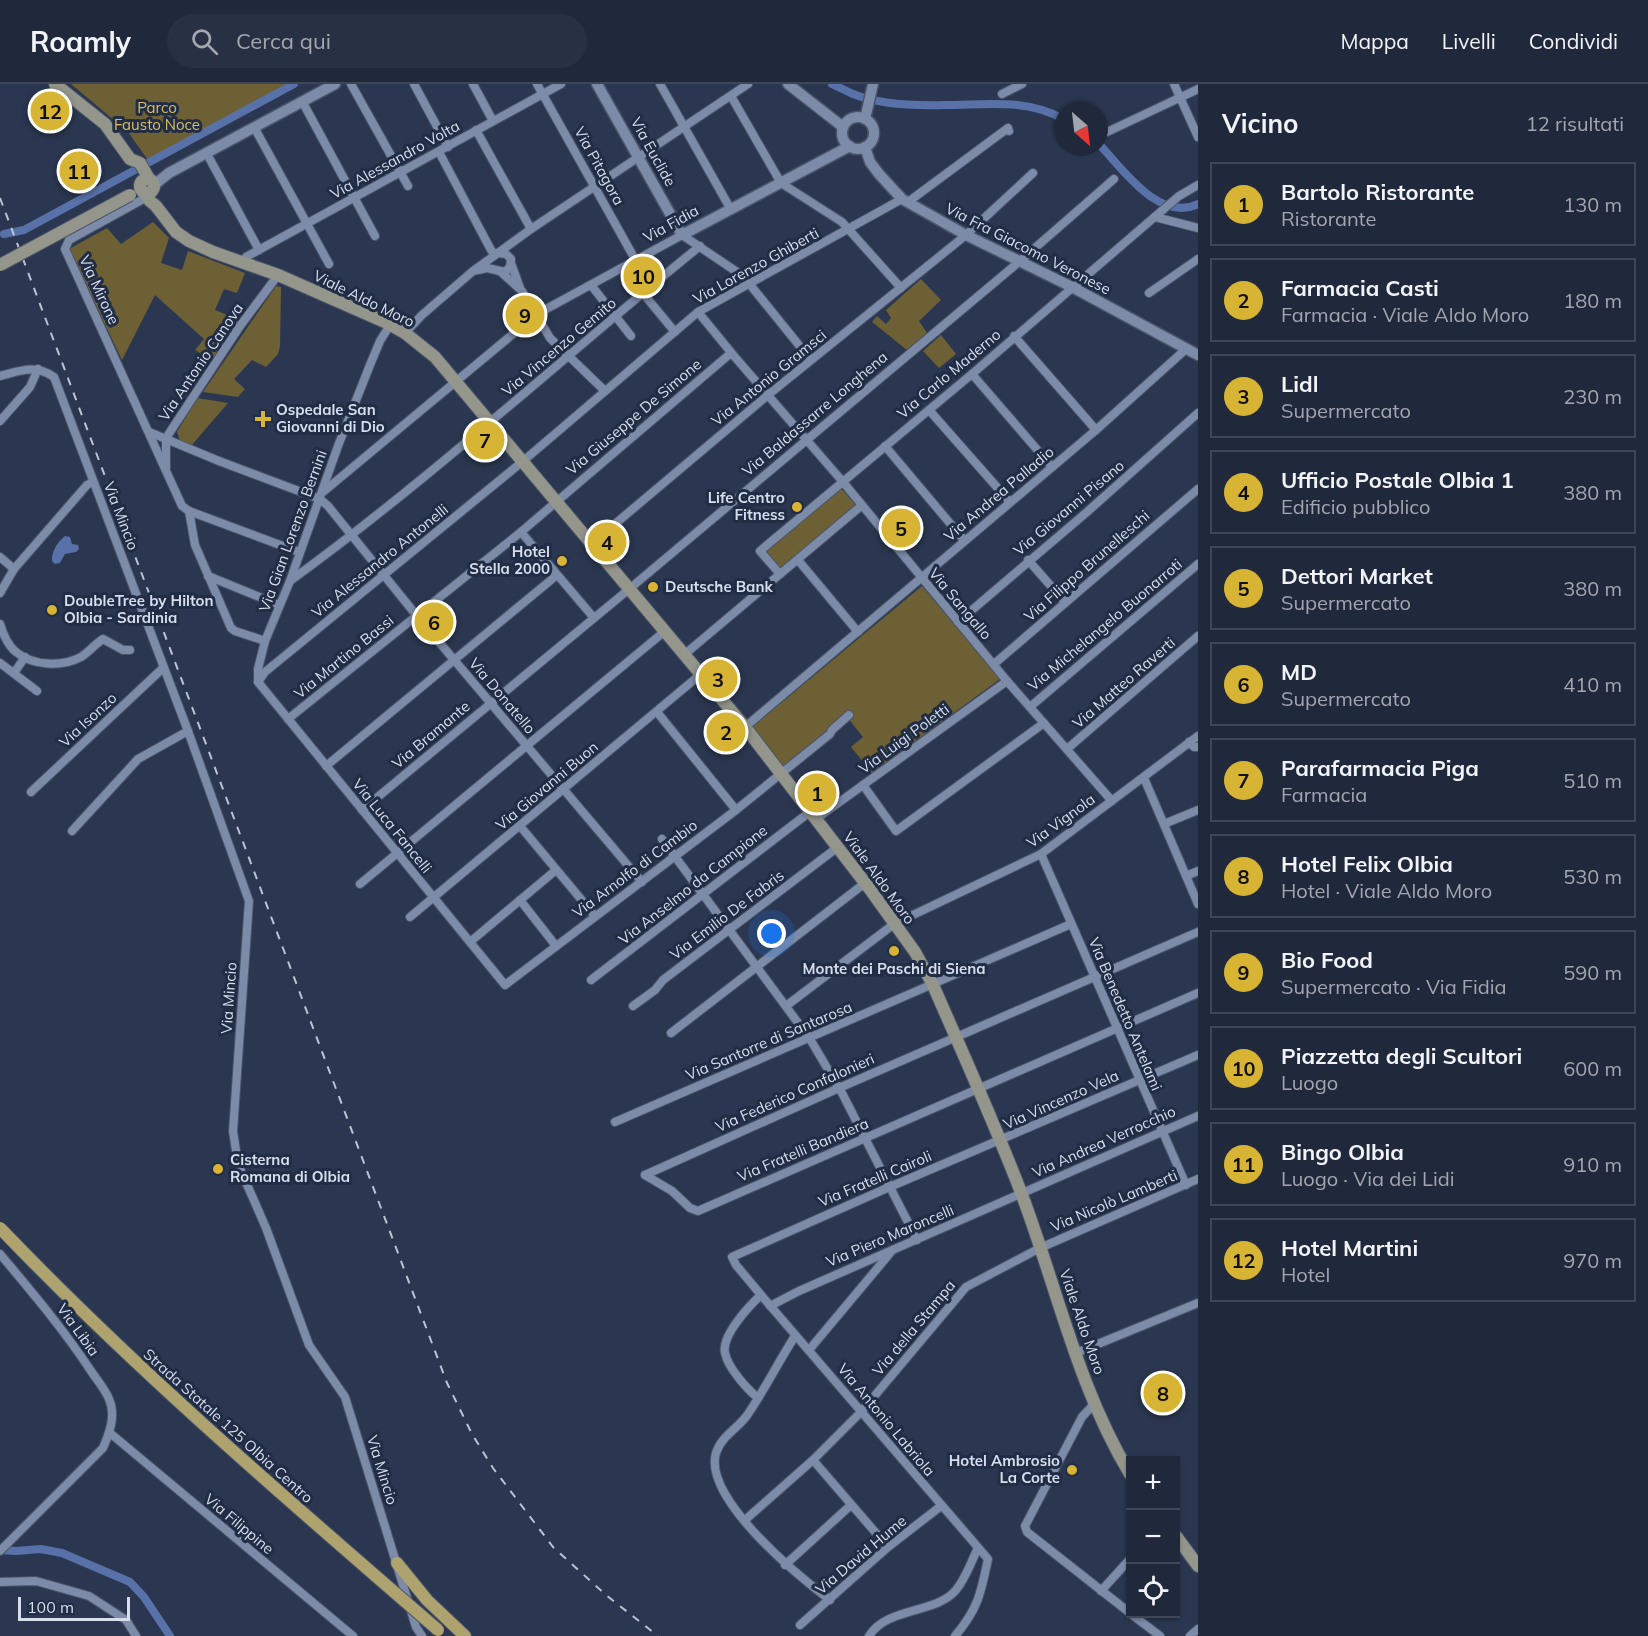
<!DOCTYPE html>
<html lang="it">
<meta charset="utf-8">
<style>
:root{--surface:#20293c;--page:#283143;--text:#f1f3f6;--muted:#a2a6af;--line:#3d4556;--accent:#d7b434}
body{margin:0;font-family:Mulish,sans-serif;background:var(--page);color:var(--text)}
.controls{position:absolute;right:18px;bottom:18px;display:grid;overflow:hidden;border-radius:0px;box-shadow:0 2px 4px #0004}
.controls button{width:54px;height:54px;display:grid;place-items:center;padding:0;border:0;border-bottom:2px solid var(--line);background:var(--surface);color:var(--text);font:30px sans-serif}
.compass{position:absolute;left:1054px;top:18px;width:54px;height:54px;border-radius:50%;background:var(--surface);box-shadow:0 2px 4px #0004;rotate:152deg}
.scale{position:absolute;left:18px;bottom:15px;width:112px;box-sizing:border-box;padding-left:6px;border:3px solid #d6deee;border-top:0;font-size:16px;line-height:21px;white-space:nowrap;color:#d6deee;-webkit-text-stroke:4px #212d45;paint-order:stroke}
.you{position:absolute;left:772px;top:850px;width:21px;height:21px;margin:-15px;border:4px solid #fff;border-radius:50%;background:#1a73e8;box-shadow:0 0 0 9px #1a73e833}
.badge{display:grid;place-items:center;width:39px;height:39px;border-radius:50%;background:var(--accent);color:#111;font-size:20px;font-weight:700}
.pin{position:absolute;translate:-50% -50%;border:3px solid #fff;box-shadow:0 2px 6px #0006}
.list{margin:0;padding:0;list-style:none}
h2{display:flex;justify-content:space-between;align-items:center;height:78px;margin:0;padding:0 24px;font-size:26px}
h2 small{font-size:20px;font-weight:400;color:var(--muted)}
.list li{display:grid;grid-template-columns:39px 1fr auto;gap:18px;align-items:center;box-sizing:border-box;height:84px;margin:0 12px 12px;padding:0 12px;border:2px solid var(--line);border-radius:0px}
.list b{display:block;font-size:22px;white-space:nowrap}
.list p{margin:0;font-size:20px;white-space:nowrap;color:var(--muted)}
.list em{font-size:20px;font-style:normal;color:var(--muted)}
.icon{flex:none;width:33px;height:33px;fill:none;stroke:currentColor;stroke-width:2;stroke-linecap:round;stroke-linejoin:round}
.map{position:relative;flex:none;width:1198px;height:1552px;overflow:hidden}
header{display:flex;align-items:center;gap:36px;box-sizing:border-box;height:84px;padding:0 30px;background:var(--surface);border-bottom:2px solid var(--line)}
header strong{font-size:28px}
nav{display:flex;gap:33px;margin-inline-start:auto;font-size:21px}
.search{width:420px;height:54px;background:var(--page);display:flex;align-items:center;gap:15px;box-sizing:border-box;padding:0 21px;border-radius:33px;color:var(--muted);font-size:22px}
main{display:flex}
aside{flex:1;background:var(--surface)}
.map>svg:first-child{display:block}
.green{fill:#6e6035}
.water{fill:#5872a9}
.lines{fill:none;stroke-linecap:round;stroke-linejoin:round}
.canal{stroke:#5872a9;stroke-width:8}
.minor-casing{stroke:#4a5469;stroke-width:10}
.tertiary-casing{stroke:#4a5469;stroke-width:13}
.secondary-casing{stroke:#4a5469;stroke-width:14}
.primary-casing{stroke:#4a5469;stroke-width:14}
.minor{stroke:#7c8ba8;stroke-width:8}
.tertiary{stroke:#7c8ba8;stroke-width:10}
.secondary{stroke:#95968b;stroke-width:12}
.primary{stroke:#aea26e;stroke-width:12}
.rail{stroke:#bbc3d5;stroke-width:2;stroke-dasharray:8 8;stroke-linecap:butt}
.secondary-bridge-casing{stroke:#4a5469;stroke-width:14;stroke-linecap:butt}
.primary-bridge-casing{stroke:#4a5469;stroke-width:14;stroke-linecap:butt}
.secondary-bridge{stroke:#95968b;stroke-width:12}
.primary-bridge{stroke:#aea26e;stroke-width:12}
.poi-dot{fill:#d7b434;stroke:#212d45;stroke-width:2}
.labels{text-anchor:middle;stroke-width:6;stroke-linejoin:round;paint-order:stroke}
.park-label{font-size:15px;fill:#dcbf5d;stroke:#212d45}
.street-label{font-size:15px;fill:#d6deee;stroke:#212d45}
.poi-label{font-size:15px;font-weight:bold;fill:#d6deee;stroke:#212d45;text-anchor:start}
</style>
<header>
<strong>Roamly</strong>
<div class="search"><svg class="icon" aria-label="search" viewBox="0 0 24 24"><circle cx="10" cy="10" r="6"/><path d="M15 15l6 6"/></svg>Cerca qui</div>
<nav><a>Mappa</a><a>Livelli</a><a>Condividi</a></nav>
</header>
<main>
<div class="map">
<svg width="1198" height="1552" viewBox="0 0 1198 1552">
<rect width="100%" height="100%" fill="#2b3750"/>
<!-- green -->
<g class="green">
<polygon points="71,0 286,0 148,76 128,48"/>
<polygon points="153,138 169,154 161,179 182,186 188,167 245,189 237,209 224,205 215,226 242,237 215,274 208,274 195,266 204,255 155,211 122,276 69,165 107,144 121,160"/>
<polygon points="921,195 941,216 919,237 927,249 907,266 872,238 877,232 886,240 891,234 886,226"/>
<polygon points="276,202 281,203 280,262 278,270 266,283 252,276 234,295 245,305 238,313 203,308"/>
<polygon points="941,251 956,270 939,284 923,267"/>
<polygon points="197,314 228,319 191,362 180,357 177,348"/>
<polygon points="841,404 856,421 780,486 763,467"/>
<polygon points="922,502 1000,595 872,689 851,663 863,653 847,633 783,684 751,644"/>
</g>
<!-- water -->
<path class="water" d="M65 452 70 453 72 460 78 461 79 465 76 468 65 470 60 479 55 480 52 477C51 468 58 457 65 452Z"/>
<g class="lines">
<!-- canal -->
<g class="canal">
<path d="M832 0C839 3 846 7 853 10 881 21 915 22 945 21 984 21 1027 14 1063 35"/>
<path d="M1099 60C1122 84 1159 139 1198 120"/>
<polyline points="4,150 24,146 294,0"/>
<polyline points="0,1466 16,1467 41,1465 62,1469 130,1498 144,1513 170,1552"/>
</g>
<!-- minor casing -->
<g class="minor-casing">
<g id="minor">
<polyline points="351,0 408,102"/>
<polyline points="414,0 448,63"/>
<polyline points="473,0 493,37"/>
<polyline points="537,0 636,177"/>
<polyline points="660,0 730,124"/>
<polyline points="1174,0 1198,53"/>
<polyline points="1002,10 1022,0"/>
<polyline points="731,12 781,99 842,138 901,204"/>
<polyline points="302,17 375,152"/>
<polyline points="254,43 329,180"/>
<polyline points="476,46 531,145"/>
<polyline points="1107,48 1198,5"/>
<polyline points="206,68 259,166"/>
<polyline points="439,68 491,166 495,171"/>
<polyline points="147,113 69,156 65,165 182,422 189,427 299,468"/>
<polyline points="908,118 1008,44 1009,47"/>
<polyline points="1155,133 1198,144"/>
<polyline points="498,169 531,145 748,0"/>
<polyline points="243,178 246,173 561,0"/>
<polyline points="511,179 520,204"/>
<polyline points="622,184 675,248"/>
<polyline points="501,188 522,207 550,254 605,307"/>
<polyline points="591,201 631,252"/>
<polyline points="1149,209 1198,175"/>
<polyline points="698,228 734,272 843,398 1007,597 1112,717"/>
<polyline points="405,249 422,231 473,187 498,169 506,170 511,175 510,183 505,188 487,184 473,187"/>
<polyline points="1014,252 1096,346"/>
<polyline points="972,290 1052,383"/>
<path d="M0 292C20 287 35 280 54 293L188 647 249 817 233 1047 238 1080 266 1144 309 1261 345 1313 416 1543 422 1552"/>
<polyline points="929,326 1010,418"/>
<polyline points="0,337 30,303 38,285"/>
<polyline points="149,348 219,377 320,415 328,422 417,532 642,798"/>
<polyline points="885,362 964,456"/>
<polyline points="166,384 166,354 240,242 278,191"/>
<polyline points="323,408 537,230 682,151 743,192 811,276"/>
<polyline points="189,427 195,461 231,544 235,547 265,557"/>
<polyline points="521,448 594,534"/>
<polyline points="590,461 768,311 966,151 1033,89"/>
<polyline points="0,473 14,485"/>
<polyline points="798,476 858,548"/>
<polyline points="1028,476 1065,518"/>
<polyline points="780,490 760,467 972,290 1179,112 1198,101"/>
<polyline points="208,492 279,521"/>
<path d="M290 497C433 393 563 273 700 162"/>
<polyline points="0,509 14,485 87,401 93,398"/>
<polyline points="958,538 1087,428 1198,329"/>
<path d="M0 540C3 550 7 561 16 568 33 582 62 583 81 573 89 568 95 560 103 555L123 566H130"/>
<polyline points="685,570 861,422"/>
<polyline points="0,579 37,607"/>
<polyline points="994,580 1198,405"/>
<polyline points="14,589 25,573"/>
<polyline points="258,596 258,585 265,557 290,497 338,362 370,281 380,257 390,241"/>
<polyline points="258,598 505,901 736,726 830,650 832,646 849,631"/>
<polyline points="258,598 265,588 522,378 698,228 902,115"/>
<polyline points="1030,623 1198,480"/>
<polyline points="657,628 736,726"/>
<polyline points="288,635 521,448 731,269"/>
<polyline points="745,643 1096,346 1186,265"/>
<polyline points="1189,658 1194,663 1198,663"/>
<polyline points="1067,665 1198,552"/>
<polyline points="326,682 557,491"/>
<polyline points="1144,694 1198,820"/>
<polyline points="863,701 896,747 1044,639"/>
<polyline points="31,708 163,584"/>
<polyline points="362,726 628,506 1020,177 1114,95"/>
<polyline points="816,735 1007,597"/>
<polyline points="1164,740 1198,726"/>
<polyline points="520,742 595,832"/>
<polyline points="72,747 138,675 188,647"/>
<polyline points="662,755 810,955 842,1009 917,1156"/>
<polyline points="1041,770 1186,1101"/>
<polyline points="1186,792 1198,787"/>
<polyline points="360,800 665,547"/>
<polyline points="520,816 556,862"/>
<polyline points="410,833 701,590"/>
<polyline points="470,858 556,786"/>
<polyline points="591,896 811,727"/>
<polyline points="633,922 655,906 663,896 838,763"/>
<polyline points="786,922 894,840 1041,770 1198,652"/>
<polyline points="671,949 865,799"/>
<polyline points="615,1038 1071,840"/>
<polyline points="645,1091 672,1107 690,1124 698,1127 1198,909"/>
<polyline points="645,1091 839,1004 1198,848"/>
<path d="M0 1170C32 1208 64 1246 91 1287 97 1296 105 1305 109 1315 116 1331 110 1348 103 1364L0 1467"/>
<polyline points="770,1222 799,1207 1198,1032"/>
<path d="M795 1252C779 1277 765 1305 748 1330 739 1344 721 1352 716 1369 703 1414 797 1491 830 1516"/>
<polyline points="809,1266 891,1168"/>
<polyline points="1076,1269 1198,1219"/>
<path d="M758 1314C747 1305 728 1284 725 1269 721 1252 749 1222 761 1211"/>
<polyline points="1095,1319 1082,1333 1025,1442 1027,1448 1130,1529"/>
<polyline points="110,1349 353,1552"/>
<polyline points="813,1376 888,1463"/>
<polyline points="745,1436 813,1376 861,1328 966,1203 1040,1164 1198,1095"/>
<polyline points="785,1481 851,1421"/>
<polyline points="0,1498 36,1497 89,1512 126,1536 136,1552"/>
<polyline points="1101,1507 1130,1475"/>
<polyline points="1131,1530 1160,1552"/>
<polyline points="800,1541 888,1463 941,1422"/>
<path d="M869 1552C887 1523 936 1530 956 1506 966 1494 971 1478 978 1464"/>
<path d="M955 1552C978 1525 981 1509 988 1475L761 1211 736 1181 732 1173 885 1105 1198 971"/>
<polyline points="1190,1552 1198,1545"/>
</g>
</g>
<!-- tertiary casing -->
<g class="tertiary-casing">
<g id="tertiary">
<polyline points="597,0 682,151 850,62"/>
<polyline points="788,0 843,43"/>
<circle cx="858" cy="49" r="16"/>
<polyline points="865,35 873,0"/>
<polyline points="865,63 870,78 879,90 902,115 966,151 1072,203 1198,271"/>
<polyline points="154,101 169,89 335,0"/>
</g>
</g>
<!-- secondary casing -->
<g class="secondary-casing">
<g id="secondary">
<polyline points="55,0 105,40 130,75 140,79 149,95"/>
<circle cx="147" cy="102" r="7"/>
<path d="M145 108 150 117 156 122 176 148 189 157 213 168 278 191 385 238 405 249 435 273 745 643 869 804 915 868 933 901C963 970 995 1040 1022 1111 1057 1204 1078 1304 1130 1390"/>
<polyline points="1176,1452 1198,1482"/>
</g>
</g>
<!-- primary casing -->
<g class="primary-casing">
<polyline id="primary" points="397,1479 427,1516 465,1552"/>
</g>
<!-- minor -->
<use href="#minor" class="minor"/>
<!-- tertiary -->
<use href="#tertiary" class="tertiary"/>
<!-- secondary -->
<use href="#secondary" class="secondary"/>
<!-- primary -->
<use href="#primary" class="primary"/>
<!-- rail -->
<polyline class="rail" points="0,114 447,1299 472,1350 493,1384 553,1463 606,1511 658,1552"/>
<!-- secondary-bridge casing -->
<g class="secondary-bridge-casing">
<polyline id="secondary-bridge" points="0,181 130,111"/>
</g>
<!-- primary-bridge casing -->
<g class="primary-bridge-casing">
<path id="primary-bridge" d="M0 1144C137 1287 288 1416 438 1546"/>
</g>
<!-- secondary-bridge -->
<use href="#secondary-bridge" class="secondary-bridge"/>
<!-- primary-bridge -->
<use href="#primary-bridge" class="primary-bridge"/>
</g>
<!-- markers -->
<g class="poi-dot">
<path d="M260 326h6v6h6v6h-6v6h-6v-6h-6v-6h6z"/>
<circle cx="797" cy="423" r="6"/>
<circle cx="562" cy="477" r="6"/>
<circle cx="653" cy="503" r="6"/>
<circle cx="52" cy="526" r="6"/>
<circle cx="894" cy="867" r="6"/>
<circle cx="218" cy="1085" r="6"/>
<circle cx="1072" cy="1386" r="6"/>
</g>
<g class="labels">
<!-- park labels -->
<g class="park-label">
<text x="157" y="29">Parco<tspan x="157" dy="17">Fausto Noce</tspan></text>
</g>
<!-- street labels -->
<g class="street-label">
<text transform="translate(653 68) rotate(61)" y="5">Via Euclide</text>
<text transform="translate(395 76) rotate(-29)" y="5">Via Alessandro Volta</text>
<text transform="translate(599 82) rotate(61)" y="5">Via Pitagora</text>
<text transform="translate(671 140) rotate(-29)" y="5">Via Fidia</text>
<text transform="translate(1028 165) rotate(27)" y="5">Via Fra Giacomo Veronese</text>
<text transform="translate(756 182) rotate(-29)" y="5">Via Lorenzo Ghiberti</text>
<text transform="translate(99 206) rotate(65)" y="5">Via Mirone</text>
<text transform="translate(364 215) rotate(26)" y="5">Viale Aldo Moro</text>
<text transform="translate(559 263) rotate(-40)" y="5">Via Vincenzo Gemito</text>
<text transform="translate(201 278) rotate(-56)" y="5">Via Antonio Canova</text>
<text transform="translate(949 290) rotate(-40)" y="5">Via Carlo Maderno</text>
<text transform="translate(769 294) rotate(-39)" y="5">Via Antonio Gramsci</text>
<text transform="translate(815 330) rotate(-40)" y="5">Via Baldassarre Longhena</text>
<text transform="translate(634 333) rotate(-40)" y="5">Via Giuseppe De Simone</text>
<text transform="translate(999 410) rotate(-40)" y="5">Via Andrea Palladio</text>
<text transform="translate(1069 424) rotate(-40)" y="5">Via Giovanni Pisano</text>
<text transform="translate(121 432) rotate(69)" y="5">Via Mincio</text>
<text transform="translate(293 447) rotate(-70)" y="5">Via Gian Lorenzo Bernini</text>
<text transform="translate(380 477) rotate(-39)" y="5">Via Alessandro Antonelli</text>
<text transform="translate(1087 482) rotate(-41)" y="5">Via Filippo Brunelleschi</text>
<text transform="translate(960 520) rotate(50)" y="5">Via Sangallo</text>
<text transform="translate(1105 541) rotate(-40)" y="5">Via Michelangelo Buonarroti</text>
<text transform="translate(344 573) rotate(-39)" y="5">Via Martino Bassi</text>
<text transform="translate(1124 599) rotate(-41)" y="5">Via Matteo Raverti</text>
<text transform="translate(502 612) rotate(50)" y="5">Via Donatello</text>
<text transform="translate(88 636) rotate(-43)" y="5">Via Isonzo</text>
<text transform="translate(431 651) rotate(-40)" y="5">Via Bramante</text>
<text transform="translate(904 655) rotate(-36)" y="5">Via Luigi Poletti</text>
<text transform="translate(547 702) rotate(-40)" y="5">Via Giovanni Buon</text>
<text transform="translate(1061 737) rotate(-36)" y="5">Via Vignola</text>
<text transform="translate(392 742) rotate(51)" y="5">Via Luca Fancelli</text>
<text transform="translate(635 785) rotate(-37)" y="5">Via Arnolfo di Cambio</text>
<text transform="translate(879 794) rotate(54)" y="5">Viale Aldo Moro</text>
<text transform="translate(693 801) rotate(-38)" y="5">Via Anselmo da Campione</text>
<text transform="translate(727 831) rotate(-37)" y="5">Via Emilio De Fabris</text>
<text transform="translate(229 914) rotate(-86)" y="5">Via Mincio</text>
<text transform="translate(1125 930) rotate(67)" y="5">Via Benedetto Antelami</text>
<text transform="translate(769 957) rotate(-23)" y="5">Via Santorre di Santarosa</text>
<text transform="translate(795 1009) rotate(-24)" y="5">Via Federico Confalonieri</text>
<text transform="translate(1061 1016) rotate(-24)" y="5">Via Vincenzo Vela</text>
<text transform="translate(1104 1058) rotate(-24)" y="5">Via Andrea Verrocchio</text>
<text transform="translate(803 1066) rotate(-23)" y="5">Via Fratelli Bandiera</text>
<text transform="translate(875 1095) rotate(-23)" y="5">Via Fratelli Cairoli</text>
<text transform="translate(1114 1117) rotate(-23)" y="5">Via Nicolò Lamberti</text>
<text transform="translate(890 1152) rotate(-23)" y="5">Via Piero Maroncelli</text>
<text transform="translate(1082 1238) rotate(71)" y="5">Viale Aldo Moro</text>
<text transform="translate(914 1244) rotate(-50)" y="5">Via della Stampa</text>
<text transform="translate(78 1246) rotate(54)" y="5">Via Libia</text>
<text transform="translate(886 1336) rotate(50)" y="5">Via Antonio Labriola</text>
<text transform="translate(228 1342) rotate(42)" y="5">Strada Statale 125 Olbia Centro</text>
<text transform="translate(382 1386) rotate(73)" y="5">Via Mincio</text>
<text transform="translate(239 1440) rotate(40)" y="5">Via Filippine</text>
<text transform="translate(861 1471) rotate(-40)" y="5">Via David Hume</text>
</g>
<!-- poi labels -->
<g class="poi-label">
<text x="276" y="331">Ospedale San<tspan x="276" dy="17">Giovanni di Dio</tspan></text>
<text x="785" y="419" text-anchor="end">Life Centro<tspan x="785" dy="17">Fitness</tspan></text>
<text x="550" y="473" text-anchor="end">Hotel<tspan x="550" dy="17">Stella 2000</tspan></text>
<text x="665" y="508">Deutsche Bank</text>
<text x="64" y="522">DoubleTree by Hilton<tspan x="64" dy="17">Olbia - Sardinia</tspan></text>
<text x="894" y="890" text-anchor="middle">Monte dei Paschi di Siena</text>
<text x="230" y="1081">Cisterna<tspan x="230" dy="17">Romana di Olbia</tspan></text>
<text x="1060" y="1382" text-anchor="end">Hotel Ambrosio<tspan x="1060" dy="17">La Corte</tspan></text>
</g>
</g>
</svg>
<div class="controls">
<button>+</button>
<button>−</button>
<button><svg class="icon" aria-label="locate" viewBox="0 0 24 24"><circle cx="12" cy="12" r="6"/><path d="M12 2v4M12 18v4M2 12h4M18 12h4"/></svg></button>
</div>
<svg class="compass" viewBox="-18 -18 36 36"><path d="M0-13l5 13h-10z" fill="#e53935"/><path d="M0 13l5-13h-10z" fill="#a2a6af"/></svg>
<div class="scale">100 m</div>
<div class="you"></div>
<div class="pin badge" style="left:817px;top:709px">1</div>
<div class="pin badge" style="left:726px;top:648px">2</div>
<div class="pin badge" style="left:718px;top:595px">3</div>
<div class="pin badge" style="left:607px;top:458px">4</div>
<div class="pin badge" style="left:901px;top:444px">5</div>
<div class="pin badge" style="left:434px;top:538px">6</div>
<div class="pin badge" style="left:485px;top:356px">7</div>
<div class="pin badge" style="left:1163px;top:1309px">8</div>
<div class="pin badge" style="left:525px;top:231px">9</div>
<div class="pin badge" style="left:643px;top:192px">10</div>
<div class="pin badge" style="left:79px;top:87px">11</div>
<div class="pin badge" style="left:50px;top:27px">12</div>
</div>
<aside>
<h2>Vicino<small>12 risultati</small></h2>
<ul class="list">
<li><span class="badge">1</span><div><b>Bartolo Ristorante</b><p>Ristorante</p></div><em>130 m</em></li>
<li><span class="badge">2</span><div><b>Farmacia Casti</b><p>Farmacia · Viale Aldo Moro</p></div><em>180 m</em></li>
<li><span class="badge">3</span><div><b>Lidl</b><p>Supermercato</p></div><em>230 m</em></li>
<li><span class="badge">4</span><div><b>Ufficio Postale Olbia 1</b><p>Edificio pubblico</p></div><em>380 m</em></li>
<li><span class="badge">5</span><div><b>Dettori Market</b><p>Supermercato</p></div><em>380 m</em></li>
<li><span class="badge">6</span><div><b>MD</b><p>Supermercato</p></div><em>410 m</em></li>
<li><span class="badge">7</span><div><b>Parafarmacia Piga</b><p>Farmacia</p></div><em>510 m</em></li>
<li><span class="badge">8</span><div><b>Hotel Felix Olbia</b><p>Hotel · Viale Aldo Moro</p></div><em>530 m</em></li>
<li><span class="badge">9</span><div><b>Bio Food</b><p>Supermercato · Via Fidia</p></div><em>590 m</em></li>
<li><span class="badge">10</span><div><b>Piazzetta degli Scultori</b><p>Luogo</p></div><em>600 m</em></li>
<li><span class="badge">11</span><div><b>Bingo Olbia</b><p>Luogo · Via dei Lidi</p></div><em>910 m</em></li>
<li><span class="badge">12</span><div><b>Hotel Martini</b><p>Hotel</p></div><em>970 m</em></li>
</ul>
</aside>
</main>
